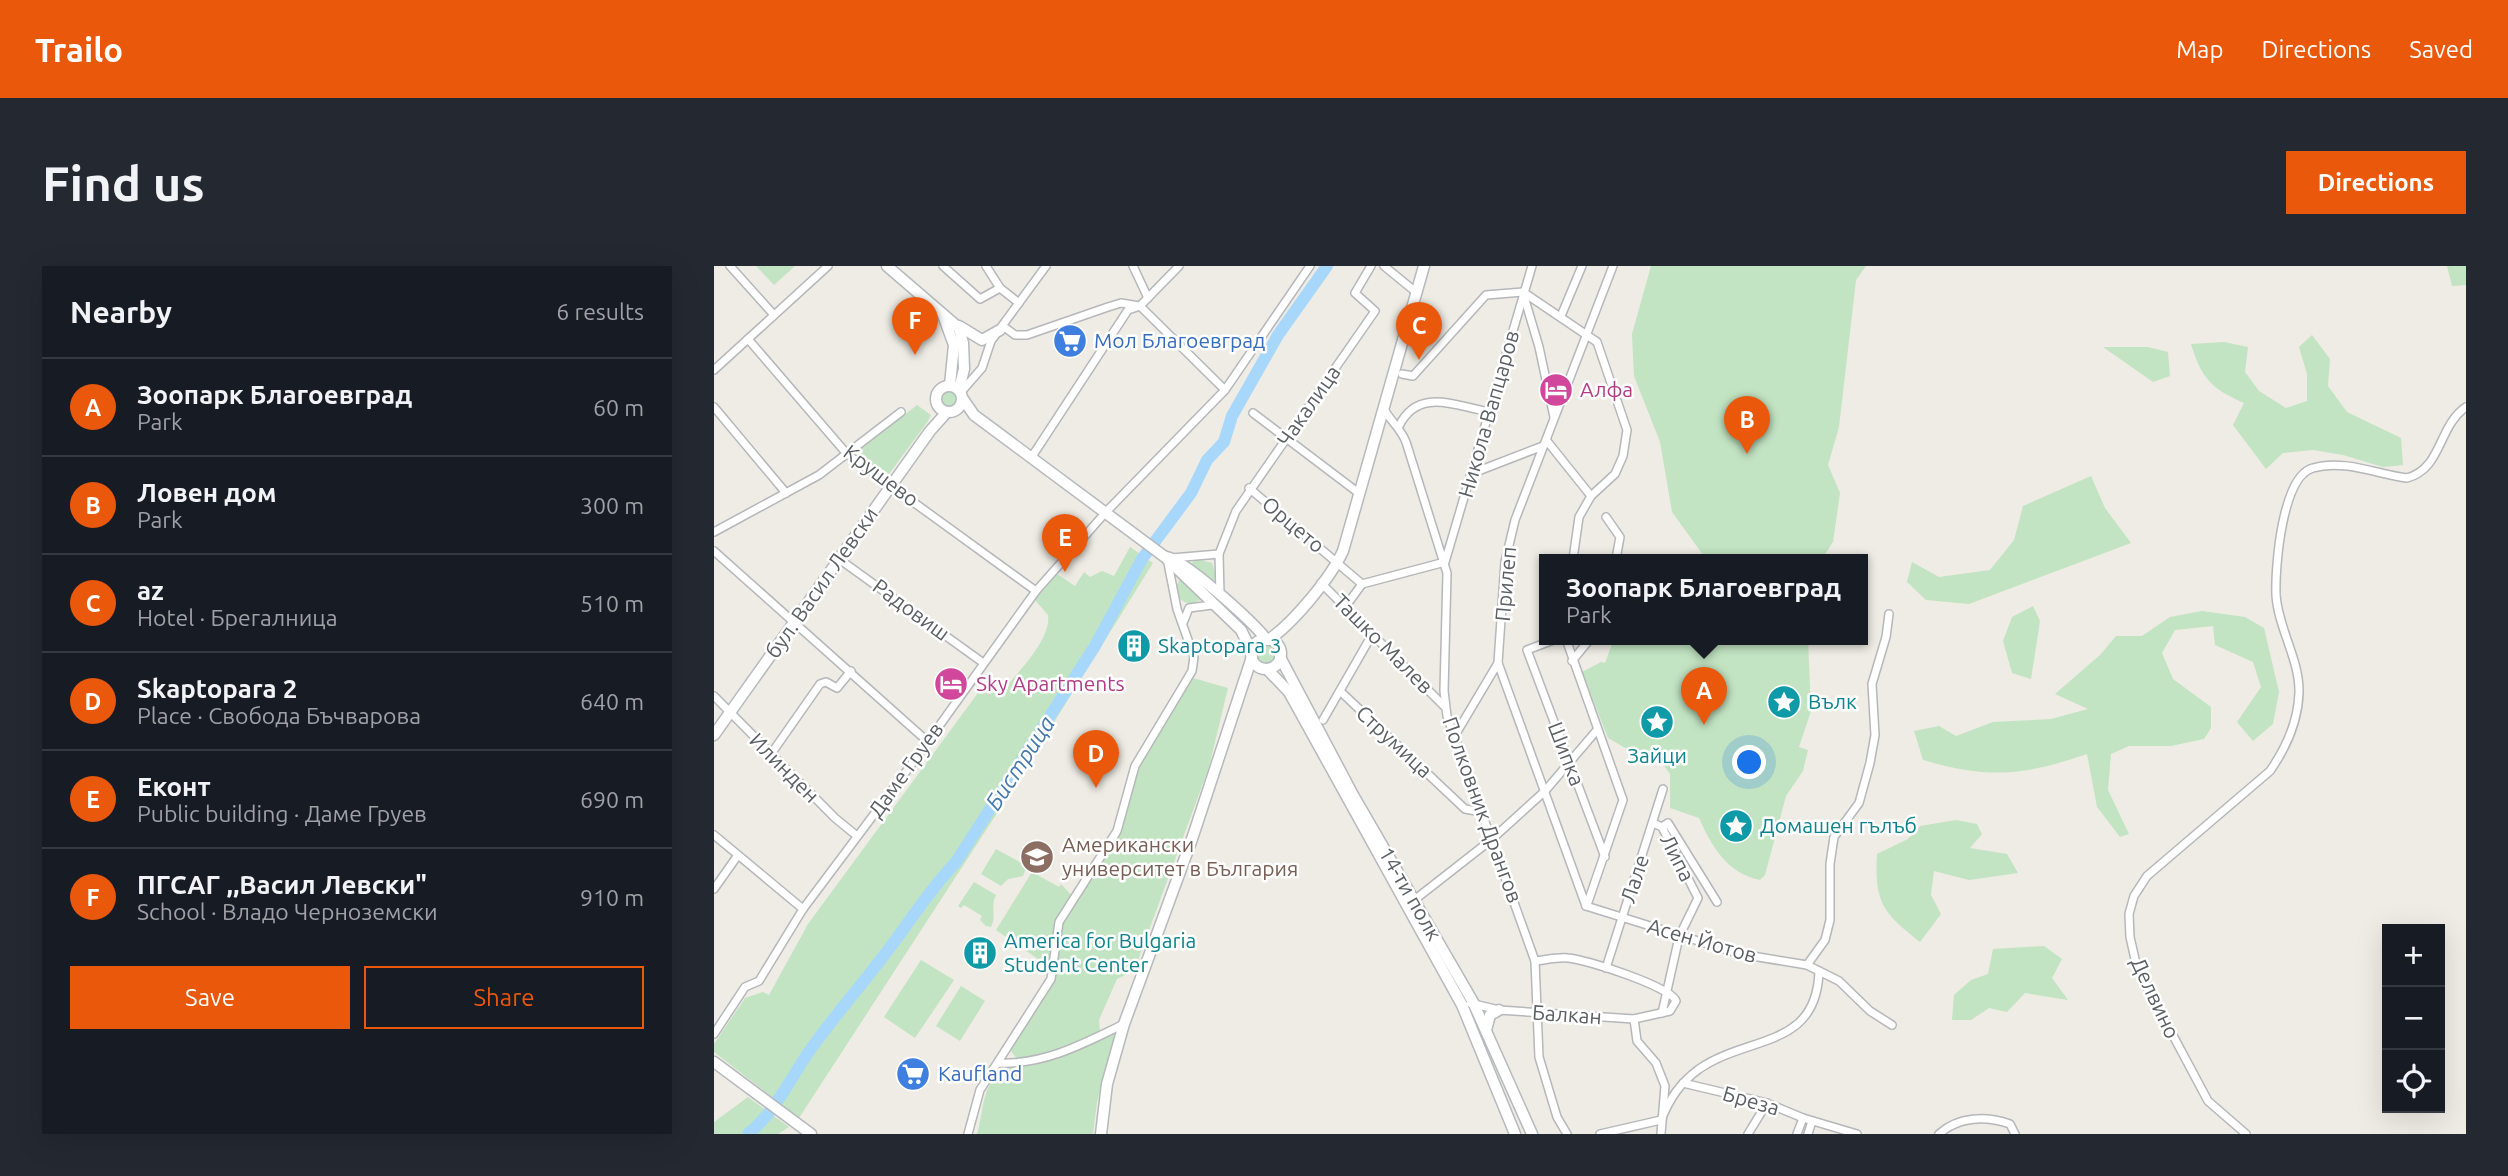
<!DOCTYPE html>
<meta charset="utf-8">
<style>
:root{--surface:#171b24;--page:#242831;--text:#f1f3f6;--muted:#9ea1a6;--line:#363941;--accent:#ea580c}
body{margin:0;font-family:Ubuntu,sans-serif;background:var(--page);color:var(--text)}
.controls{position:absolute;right:21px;bottom:21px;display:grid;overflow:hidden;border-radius:0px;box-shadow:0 7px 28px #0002}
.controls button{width:63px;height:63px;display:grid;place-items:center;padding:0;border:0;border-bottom:2px solid var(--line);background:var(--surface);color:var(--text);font:35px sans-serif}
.you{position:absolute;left:1036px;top:497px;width:24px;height:24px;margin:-18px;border:5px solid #fff;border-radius:50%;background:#1a73e8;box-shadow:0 0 0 10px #1a73e833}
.badge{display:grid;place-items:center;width:46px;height:46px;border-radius:50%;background:var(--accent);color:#fff;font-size:23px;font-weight:700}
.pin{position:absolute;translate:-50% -58px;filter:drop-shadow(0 2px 4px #0008)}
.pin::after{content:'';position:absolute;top:37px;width:24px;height:21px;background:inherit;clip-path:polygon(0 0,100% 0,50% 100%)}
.popup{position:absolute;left:825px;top:288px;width:329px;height:91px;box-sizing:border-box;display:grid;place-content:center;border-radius:0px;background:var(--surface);filter:drop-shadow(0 2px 5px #0005);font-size:23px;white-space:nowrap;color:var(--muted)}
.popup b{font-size:26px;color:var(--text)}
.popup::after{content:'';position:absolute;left:50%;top:100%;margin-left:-14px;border:14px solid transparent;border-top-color:var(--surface)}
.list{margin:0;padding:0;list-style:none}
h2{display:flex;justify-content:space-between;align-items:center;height:91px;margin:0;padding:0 28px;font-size:30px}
h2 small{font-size:23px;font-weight:400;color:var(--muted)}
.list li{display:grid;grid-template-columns:46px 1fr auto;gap:21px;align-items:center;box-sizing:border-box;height:98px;padding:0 28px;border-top:2px solid var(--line)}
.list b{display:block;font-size:26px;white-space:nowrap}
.list p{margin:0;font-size:23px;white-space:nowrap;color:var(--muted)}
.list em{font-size:23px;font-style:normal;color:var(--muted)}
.actions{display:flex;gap:14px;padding:21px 28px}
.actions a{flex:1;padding:16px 0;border:2px solid var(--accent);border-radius:0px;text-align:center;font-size:24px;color:var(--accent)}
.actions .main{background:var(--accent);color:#fff}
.icon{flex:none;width:38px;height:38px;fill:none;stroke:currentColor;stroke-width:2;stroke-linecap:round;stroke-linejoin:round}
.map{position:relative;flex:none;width:1752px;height:868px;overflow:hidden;border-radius:0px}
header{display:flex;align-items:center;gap:42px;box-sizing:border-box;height:98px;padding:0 35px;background:var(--accent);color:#fff}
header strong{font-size:33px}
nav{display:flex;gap:38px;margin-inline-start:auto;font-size:24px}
.intro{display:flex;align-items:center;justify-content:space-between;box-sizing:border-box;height:168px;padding:0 42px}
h1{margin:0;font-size:49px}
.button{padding:18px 32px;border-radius:0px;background:var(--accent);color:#fff;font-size:24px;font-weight:700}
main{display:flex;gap:42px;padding:0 42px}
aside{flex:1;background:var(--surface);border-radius:0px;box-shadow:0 7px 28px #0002}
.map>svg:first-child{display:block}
.green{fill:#c2e4c2}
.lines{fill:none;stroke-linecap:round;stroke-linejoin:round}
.river{stroke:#a7d8fb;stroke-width:12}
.street-casing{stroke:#b5b7bb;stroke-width:10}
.secondary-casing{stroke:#b6b9bd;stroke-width:13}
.street{stroke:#fff;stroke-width:7}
.secondary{stroke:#fff;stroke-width:10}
.labels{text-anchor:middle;stroke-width:5;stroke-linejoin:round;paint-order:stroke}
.shop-label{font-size:21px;fill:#366cbe;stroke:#fff;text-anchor:start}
.hotel-label{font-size:21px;fill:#b23c85;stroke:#fff;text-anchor:start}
.street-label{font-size:21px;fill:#5c6064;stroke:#fff}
.culture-label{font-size:21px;fill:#0d838f;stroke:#fff;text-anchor:start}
.education-label{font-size:21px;fill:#785e54;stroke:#fff;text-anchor:start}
.water-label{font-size:23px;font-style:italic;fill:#4578ac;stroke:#fff}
</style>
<header>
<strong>Trailo</strong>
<nav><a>Map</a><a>Directions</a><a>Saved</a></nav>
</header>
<div class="intro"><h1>Find us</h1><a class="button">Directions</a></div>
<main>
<aside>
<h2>Nearby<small>6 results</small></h2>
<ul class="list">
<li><span class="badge">A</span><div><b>Зоопарк Благоевград</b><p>Park</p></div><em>60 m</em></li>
<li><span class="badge">B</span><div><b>Ловен дом</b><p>Park</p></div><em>300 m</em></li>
<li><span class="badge">C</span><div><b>az</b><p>Hotel · Брегалница</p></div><em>510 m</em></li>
<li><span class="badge">D</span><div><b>Skaptopara 2</b><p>Place · Свобода Бъчварова</p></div><em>640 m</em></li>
<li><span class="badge">E</span><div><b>Еконт</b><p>Public building · Даме Груев</p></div><em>690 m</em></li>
<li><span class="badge">F</span><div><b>ПГСАГ ,,Васил Левски&quot;</b><p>School · Владо Черноземски</p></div><em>910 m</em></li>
</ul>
<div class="actions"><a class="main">Save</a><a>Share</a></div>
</aside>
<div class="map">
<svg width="1752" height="868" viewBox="0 0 1752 868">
<rect width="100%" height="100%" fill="#eeece4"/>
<!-- green -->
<g class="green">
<polygon points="42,0 81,0 60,19"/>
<polygon points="937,0 1152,0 1142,14 1125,161 1114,199 1126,227 1119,276 1108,293 992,293 958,246 946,176 920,110 918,68"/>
<polygon points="1733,0 1752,0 1752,19 1738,20"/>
<path d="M1598 69 1616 93 1614 120 1633 146 1687 172 1689 199 1669 201 1629 189 1599 184 1569 187 1552 203 1519 159 1530 137C1498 123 1487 112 1477 78L1510 76 1534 81 1531 106 1545 125 1572 142 1593 135V108L1585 81Z"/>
<polygon points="1389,81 1434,81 1454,86 1456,110 1439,116"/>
<circle cx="235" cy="133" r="11"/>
<polygon points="203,139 217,149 214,155 175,208 143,192 143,186"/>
<polygon points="1377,210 1391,242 1417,277 1255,338 1212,334 1193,316 1198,296 1225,311 1276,304 1300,274 1309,240"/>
<path d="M416 281 439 297 291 535 85 852 0 786V778L31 732 49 726 55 729 94 658 272 416 287 426C302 409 338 373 334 349L321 334 343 308 361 320 370 306 376 311 388 305 400 310Z"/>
<polygon points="483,293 498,297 502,309 499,317 475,299"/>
<polygon points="466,313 489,333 475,338 465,333 462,321"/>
<polygon points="1319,340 1326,355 1317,413 1298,407 1289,375 1298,351"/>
<path d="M1488 345 1531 351 1550 362 1565 426 1559 458 1539 475 1523 456 1547 421 1539 396 1501 379 1499 360 1461 364 1448 387 1459 413 1497 441V462L1490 473 1457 480H1415L1397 488 1394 524 1415 568 1406 571 1383 541 1373 488C1309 510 1274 513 1209 494L1200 465 1225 460 1242 470 1279 456 1337 453 1374 443 1341 428 1386 389 1402 370H1428L1456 351Z"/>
<path d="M900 373H1094L1097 445 1085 481 1094 484 1089 505 1072 530 1051 609 1046 614C1013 607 998 581 985 552L956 542V508L942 488 913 483 894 472 868 406 887 396 891 397Z"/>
<circle cx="552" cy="388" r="12"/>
<polygon points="479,412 514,422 495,501 420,705 403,713 385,754 386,766 355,782 303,793 297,785 299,780 343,706 348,658 407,562 421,508"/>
<path d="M1242 554 1263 558 1268 568 1256 582 1293 588 1304 607 1255 614 1220 605 1217 629 1227 648 1206 676C1169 647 1160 636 1163 588L1194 573 1206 560Z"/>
<polygon points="282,583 313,600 309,610 294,613 287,620 267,608"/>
<polygon points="318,606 345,621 347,618 358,630 341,659 337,702 282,664"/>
<path d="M260 616 282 629C276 640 283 650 277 661L272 660 266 654 268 650 250 639 247 642 244 640Z"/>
<polygon points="1330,680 1348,693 1338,712 1354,734 1311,727 1293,746 1275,742 1257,754 1238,754 1240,729 1257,714 1274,708 1279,683"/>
<polygon points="207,694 240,714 201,772 170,751"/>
<polygon points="247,720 271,735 246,775 222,760"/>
<path d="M402 768 383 836 379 868H263C270 845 267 820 289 802 330 798 365 784 402 768Z"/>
<polygon points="34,831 75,861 64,868 0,868 0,856"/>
</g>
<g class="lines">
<!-- river -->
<path class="river" d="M34 868C61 846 75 815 94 787 122 747 155 711 183 672 202 646 219 620 242 596L381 380 428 293 477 227 493 194 510 176 518 150 564 69 613 0"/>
<!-- street casing -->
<g class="street-casing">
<g id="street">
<polyline points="16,0 60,49"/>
<polyline points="229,0 266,33 286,22"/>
<polyline points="272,0 286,22 305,37"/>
<polyline points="419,0 434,32"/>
<polyline points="670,0 703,27"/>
<polyline points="809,26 883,76 913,164 909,190 901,208 877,230 865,251 859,293"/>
<polyline points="809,27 825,81 840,151"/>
<polyline points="426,40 511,124"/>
<polyline points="847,50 868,0"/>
<polyline points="289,60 301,69 313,69 394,41 407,37 425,40"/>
<polyline points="34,73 133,188 322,325"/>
<polyline points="0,104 114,0"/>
<polyline points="688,108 699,110 772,29 809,26"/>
<polyline points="247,126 268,102 277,75 332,0"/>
<polyline points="0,141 72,227"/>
<path d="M670 143C677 156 686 161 692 176L733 307 730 425 733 450 821 695 825 791 843 851 853 868"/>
<polyline points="539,147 646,228"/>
<path d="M685 160C704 121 741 140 776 146"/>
<polyline points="833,175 877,230"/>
<polyline points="317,192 414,44 426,40 465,0"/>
<polyline points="759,207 829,180"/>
<polyline points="535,222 648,318"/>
<polyline points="892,251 906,271 902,293"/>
<polyline points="0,266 105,209 187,146"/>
<polyline points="0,285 213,475"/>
<polyline points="458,292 505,288"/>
<polyline points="125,293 268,396"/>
<polyline points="607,317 730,440"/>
<polyline points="648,318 731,296 818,0"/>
<polyline points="506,329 505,288 522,245 661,45 641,27 657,0"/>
<polyline points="632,340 648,318"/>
<polyline points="469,357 475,342 498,339"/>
<polyline points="842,373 813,384 891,591"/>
<polyline points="852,373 909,534 873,639"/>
<polyline points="858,395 876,373"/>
<polyline points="626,425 751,543 768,546"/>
<polyline points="0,430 121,552 143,570"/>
<polyline points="609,454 659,367"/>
<polyline points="740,471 784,397"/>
<polyline points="57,488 106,418 112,416 123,422 137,405"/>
<polyline points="939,557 948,561 984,632 965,671 948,747"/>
<polyline points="948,561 954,557 1003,636"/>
<polyline points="0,569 89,643"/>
<polyline points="0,623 24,589"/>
<polyline points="699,635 777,574 831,525 883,464"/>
<polyline points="872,640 784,397 791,296 801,254 899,0"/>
<polyline points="872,640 1026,688 1093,699 1125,715 1156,745 1178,759"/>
<polyline points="1093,699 1111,674 1116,654 1116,598 1120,571 1145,537 1156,497 1161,469 1158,418 1172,371 1175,348"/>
<polyline points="892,702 949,523"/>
<path d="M756 737 785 744 920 753 956 745 962 735C958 721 871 693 854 692 843 691 831 694 821 695"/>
<polyline points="920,753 923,775 942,797 951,820 947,868"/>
<polyline points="0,768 31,721 45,715 89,643 200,495 322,325 392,246 511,124 596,0"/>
<path d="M284 797C330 799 369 778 410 758"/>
<polyline points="969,817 1053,837 1089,852 1143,868"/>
<path d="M947 854C956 832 966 817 985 803 1034 769 1103 783 1105 705"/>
<polyline points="254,868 266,824 337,713 345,656 403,565 421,500 478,405 480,391 463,343 454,297"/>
<polyline points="886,868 947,854"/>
<polyline points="1034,868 1053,837"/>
<polyline points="1083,868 1089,852"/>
<polyline points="1094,868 1098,855"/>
<path d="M1225 868C1245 850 1272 850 1296 858L1301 868"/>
<path d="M1532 868 1494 835 1423 702 1416 671 1415 648 1420 630 1433 610 1556 505C1572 482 1584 456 1585 427 1586 394 1564 362 1562 329 1561 301 1568 210 1599 202 1629 193 1663 208 1693 212 1728 203 1724 160 1752 141"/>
</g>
</g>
<!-- secondary casing -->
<g class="secondary-casing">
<g id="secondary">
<polyline points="173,0 245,62 249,77 250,103 245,124"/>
<polyline points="229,49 240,79 236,119"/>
<polyline points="245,60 268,74 286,64"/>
<circle cx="235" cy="133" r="13"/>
<polyline points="249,133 260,149 451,291 527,364 538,386"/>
<path d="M452 291C471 294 539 356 552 373"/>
<circle cx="552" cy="388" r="15"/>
<path d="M554 374C579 358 617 311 629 285L710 0"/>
<polyline points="566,391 639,529 759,736 818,868"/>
<polyline points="553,403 575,426 748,739 801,868"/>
<polyline points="0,469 216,165 233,146"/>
<polyline points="772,764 776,749 785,744"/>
<polyline points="0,796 97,868"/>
<polyline points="387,868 393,818 410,758 478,573 538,391"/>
</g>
</g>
<!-- street -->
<use href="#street" class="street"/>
<!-- secondary -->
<use href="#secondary" class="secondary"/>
</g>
<!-- icons -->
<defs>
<g id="supermarket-disc" transform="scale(1.75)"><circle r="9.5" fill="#3f7fe0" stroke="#fff"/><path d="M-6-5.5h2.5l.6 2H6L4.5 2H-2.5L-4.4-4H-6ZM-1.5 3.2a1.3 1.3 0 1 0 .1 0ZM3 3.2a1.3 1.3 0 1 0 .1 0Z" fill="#fff"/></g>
<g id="hotel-disc" transform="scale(1.75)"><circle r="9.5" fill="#d1479c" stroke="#fff"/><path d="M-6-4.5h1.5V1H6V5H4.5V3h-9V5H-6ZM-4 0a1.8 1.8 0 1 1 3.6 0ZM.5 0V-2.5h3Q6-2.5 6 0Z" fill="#fff"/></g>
<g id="building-disc" transform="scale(1.75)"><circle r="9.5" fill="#0f9aa8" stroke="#fff"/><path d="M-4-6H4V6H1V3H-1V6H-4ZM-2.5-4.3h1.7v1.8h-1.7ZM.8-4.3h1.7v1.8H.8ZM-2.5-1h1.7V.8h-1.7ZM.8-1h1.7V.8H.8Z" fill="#fff"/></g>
<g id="sight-disc" transform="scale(1.75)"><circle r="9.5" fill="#0f9aa8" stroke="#fff"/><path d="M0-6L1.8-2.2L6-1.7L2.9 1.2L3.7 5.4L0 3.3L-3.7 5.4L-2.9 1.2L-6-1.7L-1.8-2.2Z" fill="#fff"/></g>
<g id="university-disc" transform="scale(1.75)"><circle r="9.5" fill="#8d6e63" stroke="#fff"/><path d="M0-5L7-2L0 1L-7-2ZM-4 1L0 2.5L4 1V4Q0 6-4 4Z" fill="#fff"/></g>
</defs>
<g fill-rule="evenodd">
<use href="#supermarket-disc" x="356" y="75"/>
<use href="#hotel-disc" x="842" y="124"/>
<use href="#building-disc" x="420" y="380"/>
<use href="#hotel-disc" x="237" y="418"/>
<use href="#sight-disc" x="1070" y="436"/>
<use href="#sight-disc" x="943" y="456"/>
<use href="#sight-disc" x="1022" y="560"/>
<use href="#university-disc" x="323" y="591"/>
<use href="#building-disc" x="266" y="687"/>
<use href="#supermarket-disc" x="199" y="808"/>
</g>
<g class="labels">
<!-- shop labels -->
<g class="shop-label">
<text x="380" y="82">Мол Благоевград</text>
<text x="224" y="815">Kaufland</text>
</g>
<!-- hotel labels -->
<g class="hotel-label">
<text x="866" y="131">Алфа</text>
<text x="262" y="425">Sky Apartments</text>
</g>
<!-- street labels -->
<g class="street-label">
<text transform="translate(595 140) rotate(-55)" y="7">Чакалица</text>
<text transform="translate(775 148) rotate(-74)" y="7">Никола Вапцаров</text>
<text transform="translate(167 210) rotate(37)" y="7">Крушево</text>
<text transform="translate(579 259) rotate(40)" y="7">Орцето</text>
<text transform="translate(108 317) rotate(-55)" y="7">бул. Васил Левски</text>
<text transform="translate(792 318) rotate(-85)" y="7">Прилеп</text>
<text transform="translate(197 344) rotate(36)" y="7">Радовиш</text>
<text transform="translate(669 378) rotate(45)" y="7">Ташко Малев</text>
<text transform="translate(680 476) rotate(43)" y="7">Струмица</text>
<text transform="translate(852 488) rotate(69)" y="7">Шипка</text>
<text transform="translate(70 502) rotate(45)" y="7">Илинден</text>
<text transform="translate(192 504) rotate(-54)" y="7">Даме Груев</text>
<text transform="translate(768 544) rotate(70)" y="7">Полковник Дрангов</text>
<text transform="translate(963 592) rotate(63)" y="7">Липа</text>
<text transform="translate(921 613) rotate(-72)" y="7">Лале</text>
<text transform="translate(696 628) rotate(60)" y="7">14-ти полк</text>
<text transform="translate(988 675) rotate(16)" y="7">Асен Йотов</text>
<text transform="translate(1441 732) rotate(65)" y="7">Делвино</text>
<text transform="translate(853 749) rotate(4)" y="7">Балкан</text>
<text transform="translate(1037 835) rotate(16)" y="7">Бреза</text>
</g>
<!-- culture labels -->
<g class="culture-label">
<text x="444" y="387">Skaptopara 3</text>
<text x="1094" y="443">Вълк</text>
<text x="943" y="497" text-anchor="middle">Зайци</text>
<text x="1046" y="567">Домашен гълъб</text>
<text x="290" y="682">America for Bulgaria<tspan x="290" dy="24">Student Center</tspan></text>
</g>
<!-- education labels -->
<g class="education-label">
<text x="348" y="586">Американски<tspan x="348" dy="24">университет в България</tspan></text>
</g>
<!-- water labels -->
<g class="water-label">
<text transform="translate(306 497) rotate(-57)" y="8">Бистрица</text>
</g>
</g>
</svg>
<div class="controls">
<button>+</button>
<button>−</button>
<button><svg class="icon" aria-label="locate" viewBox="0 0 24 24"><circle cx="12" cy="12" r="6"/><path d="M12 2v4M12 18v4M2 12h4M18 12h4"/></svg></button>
</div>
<div class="you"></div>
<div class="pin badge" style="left:990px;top:459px">A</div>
<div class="popup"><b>Зоопарк Благоевград</b>Park</div>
<div class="pin badge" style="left:1033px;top:188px">B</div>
<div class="pin badge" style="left:705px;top:94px">C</div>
<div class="pin badge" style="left:382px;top:522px">D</div>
<div class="pin badge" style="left:351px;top:306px">E</div>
<div class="pin badge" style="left:201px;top:89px">F</div>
</div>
</main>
